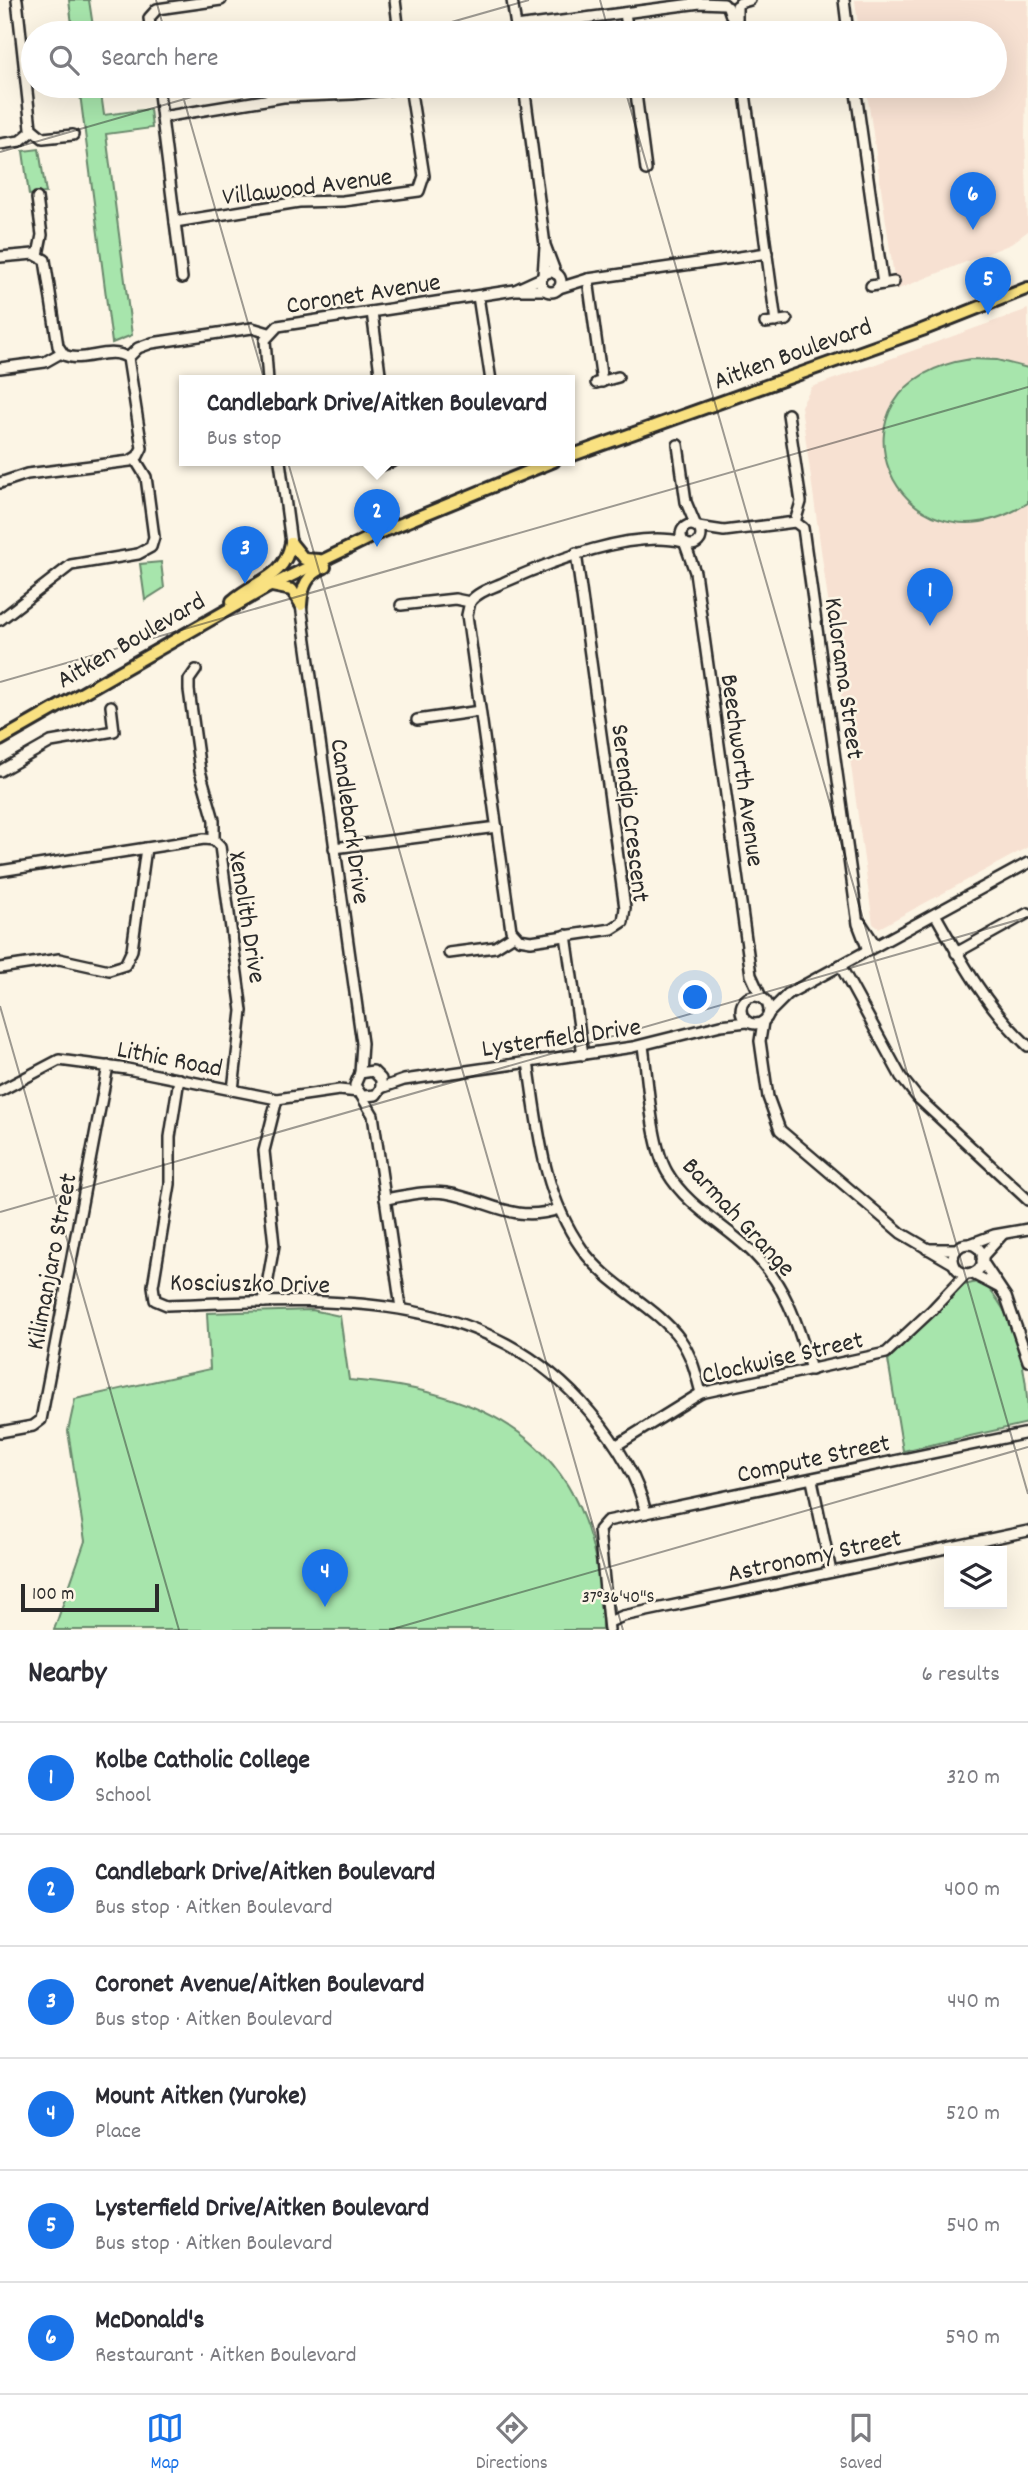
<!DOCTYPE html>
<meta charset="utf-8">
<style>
:root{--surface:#fff;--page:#f7f7f7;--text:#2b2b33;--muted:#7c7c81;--line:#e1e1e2;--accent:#1a73e8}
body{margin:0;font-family:Dekko,sans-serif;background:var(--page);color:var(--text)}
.controls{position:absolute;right:21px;bottom:21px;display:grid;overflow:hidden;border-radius:0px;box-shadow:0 7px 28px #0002}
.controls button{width:63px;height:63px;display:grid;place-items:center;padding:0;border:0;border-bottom:2px solid var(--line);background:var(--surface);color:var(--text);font:35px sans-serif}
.scale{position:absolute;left:21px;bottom:18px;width:138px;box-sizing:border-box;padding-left:7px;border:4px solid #2b2b2b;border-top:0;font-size:19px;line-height:24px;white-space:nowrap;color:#2b2b2b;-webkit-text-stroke:5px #fcf5e5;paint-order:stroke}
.you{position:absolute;left:696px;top:998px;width:24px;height:24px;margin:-18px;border:5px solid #fff;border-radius:50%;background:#1a73e8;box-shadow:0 0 0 10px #1a73e833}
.badge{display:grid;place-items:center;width:46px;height:46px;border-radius:50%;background:var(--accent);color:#fff;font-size:23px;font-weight:700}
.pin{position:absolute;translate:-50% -58px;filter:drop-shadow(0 2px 4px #0008)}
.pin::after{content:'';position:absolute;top:37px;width:24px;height:21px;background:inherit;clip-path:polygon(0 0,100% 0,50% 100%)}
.popup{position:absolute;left:179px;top:375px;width:396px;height:91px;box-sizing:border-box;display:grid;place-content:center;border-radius:0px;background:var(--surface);filter:drop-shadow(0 2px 5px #0005);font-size:23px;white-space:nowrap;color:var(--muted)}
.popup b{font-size:26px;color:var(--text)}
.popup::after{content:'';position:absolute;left:50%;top:100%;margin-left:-14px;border:14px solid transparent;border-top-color:var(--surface)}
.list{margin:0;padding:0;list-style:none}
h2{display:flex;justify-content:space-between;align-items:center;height:91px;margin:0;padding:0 28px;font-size:30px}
h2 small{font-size:23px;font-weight:400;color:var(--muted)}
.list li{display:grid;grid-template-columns:46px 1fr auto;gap:21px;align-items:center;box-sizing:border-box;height:112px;padding:0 28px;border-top:2px solid var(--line)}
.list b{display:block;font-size:26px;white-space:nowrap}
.list p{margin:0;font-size:23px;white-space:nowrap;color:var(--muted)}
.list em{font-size:23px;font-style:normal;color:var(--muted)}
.icon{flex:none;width:38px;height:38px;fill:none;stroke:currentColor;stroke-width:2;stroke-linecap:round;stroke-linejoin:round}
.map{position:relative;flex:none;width:1028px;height:1630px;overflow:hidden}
.search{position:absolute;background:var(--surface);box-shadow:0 7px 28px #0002;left:21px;right:21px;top:21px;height:77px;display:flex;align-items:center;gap:18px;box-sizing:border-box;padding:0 24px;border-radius:38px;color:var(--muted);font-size:26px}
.sheet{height:763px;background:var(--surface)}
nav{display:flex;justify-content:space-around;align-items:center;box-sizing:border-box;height:98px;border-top:2px solid var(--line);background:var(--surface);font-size:19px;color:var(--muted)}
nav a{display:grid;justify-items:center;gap:4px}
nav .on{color:var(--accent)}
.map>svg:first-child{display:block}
.built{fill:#f7e1d2}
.green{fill:#a7e5ac;stroke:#69886c;stroke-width:2}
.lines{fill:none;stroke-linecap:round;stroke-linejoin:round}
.minor-casing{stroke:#2b2b2b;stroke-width:14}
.major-casing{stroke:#2b2b2b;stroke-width:16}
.minor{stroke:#fcf5e5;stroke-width:9}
.major{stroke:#f9e181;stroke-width:10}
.ticks{fill:none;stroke:#2b2b2b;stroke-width:2;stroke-opacity:0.45}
.labels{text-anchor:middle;stroke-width:5;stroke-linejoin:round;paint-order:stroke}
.street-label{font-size:26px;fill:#2b2b2b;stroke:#fcf5e5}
.ticks-label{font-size:18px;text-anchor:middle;fill:#2b2b2b;stroke:#fcf5e5;stroke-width:5;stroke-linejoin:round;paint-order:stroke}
</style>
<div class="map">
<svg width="1028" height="1630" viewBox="0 0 1028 1630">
<rect width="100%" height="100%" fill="#fcf5e5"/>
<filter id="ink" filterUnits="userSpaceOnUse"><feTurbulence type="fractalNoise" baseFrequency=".0143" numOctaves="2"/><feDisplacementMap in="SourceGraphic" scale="14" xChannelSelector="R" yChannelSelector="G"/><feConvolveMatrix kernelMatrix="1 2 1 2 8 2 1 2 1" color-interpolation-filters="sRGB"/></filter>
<g filter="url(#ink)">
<!-- built -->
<g class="built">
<polygon points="855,0 1028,0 1025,135 1028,231 1011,244 896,290 866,86 995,86 995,33 859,33"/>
<polygon points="1028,309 1028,847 879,928 873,924 801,406 812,387"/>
</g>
<!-- green -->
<g class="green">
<polygon points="69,0 89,0 94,33 73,33"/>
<polygon points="79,86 100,86 104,115 150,109 152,128 106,134 132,335 112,343"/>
<polygon points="39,149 46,193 29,195 23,151"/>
<path d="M971 359 997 360 1028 368V503C895 586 811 383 971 359Z"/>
<polygon points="161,562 164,588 145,600 140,564"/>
<path d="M981 1281C1018 1314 1028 1375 1028 1423L903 1451 888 1360 964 1285Z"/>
<path d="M312 1310 340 1316 349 1380C510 1392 602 1462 602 1630H54L85 1541 68 1431 75 1399 210 1369 207 1313Z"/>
</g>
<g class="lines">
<!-- minor casing -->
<g class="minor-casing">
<g id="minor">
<polyline points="17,0 31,128 43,138 73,135"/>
<polyline points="395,0 399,33"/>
<polyline points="512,0 517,33"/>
<polyline points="844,0 848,33"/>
<polyline points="740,3 750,0"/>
<polyline points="728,7 737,33"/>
<polyline points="625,13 628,33"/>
<polyline points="737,25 737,6"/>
<polyline points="516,27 700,3 724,4"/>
<polyline points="151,33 149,18 157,9 221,0"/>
<polyline points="158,86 182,278"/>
<polyline points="524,86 545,245 556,274"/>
<polyline points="635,86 646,170"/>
<polyline points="744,86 776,322"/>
<polyline points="855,86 883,284"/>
<polyline points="162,117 283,97 353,94 410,87"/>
<polyline points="0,144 20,141 32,131"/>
<polyline points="37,198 42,235 38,255"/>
<polyline points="175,222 299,202 343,201 419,191 424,176 410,86"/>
<path d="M0 257 34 254 45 260 58 346 64 355C84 364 109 345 128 358L142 448 138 456 130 461 27 474 0 483"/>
<circle cx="551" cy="282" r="10"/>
<polyline points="543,276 545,247"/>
<polyline points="588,279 602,382"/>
<polyline points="871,286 894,282"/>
<polyline points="559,288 588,279 767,253"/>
<polyline points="517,289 541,278"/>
<polyline points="478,296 491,381"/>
<polyline points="372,312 381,381"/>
<polyline points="765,323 787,320"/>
<polyline points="128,358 138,348 152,343 252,328 269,333"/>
<polyline points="0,368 45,362 61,353"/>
<polyline points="268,381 265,340 278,326 515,290 544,290"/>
<polyline points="596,383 618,377"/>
<polyline points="788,414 801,502 795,522"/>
<polyline points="678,445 686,502 696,526"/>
<polyline points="280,461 291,543"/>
<polyline points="382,465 394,461"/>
<circle cx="691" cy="535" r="10"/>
<polyline points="698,527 724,531 795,522 803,528 858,924 868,950"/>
<polyline points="685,544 695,572 751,975 761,997"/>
<polyline points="470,602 467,615 511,930 519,939 531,941 612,929 623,922 625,908 576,553"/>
<path d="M470 602C478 591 495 587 507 581 553 561 633 529 683 542"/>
<polyline points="301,605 362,1043 360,1073"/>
<polyline points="401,605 455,599 470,602"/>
<polyline points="0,620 71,565 138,554 151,547 154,537 146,477 135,459"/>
<polyline points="196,670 189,680 189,690 200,771 214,820 214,840"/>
<polyline points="417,720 480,711"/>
<polyline points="0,771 51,742 114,731 111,706"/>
<polyline points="334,848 497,827"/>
<polyline points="0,871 204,839 214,840 220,846 242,1011 233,1090"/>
<path d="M935 914C962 962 987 1008 1028 1046"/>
<polyline points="861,923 876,946"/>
<polyline points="566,935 583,1055"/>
<polyline points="449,953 495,947 514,935"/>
<polyline points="956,953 1028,913"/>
<polyline points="840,965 901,1077 917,1097 1028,1200"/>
<polyline points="0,968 59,959 109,970 125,965 132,950 146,848"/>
<circle cx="755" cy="1010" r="14"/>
<polyline points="769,1013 788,994 1028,863"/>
<polyline points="763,1022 760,1041 768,1097 780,1130 901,1233 954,1264"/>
<path d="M643 1046C648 1079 651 1144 667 1172 686 1205 721 1223 748 1248 785 1282 798 1324 811 1370"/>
<path d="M528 1062C538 1128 542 1193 582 1249 607 1285 656 1306 680 1339 692 1356 696 1374 701 1393"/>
<path d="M179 1079 170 1137V1184L153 1286 155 1300 167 1305C318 1300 482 1283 590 1412 615 1441 637 1474 646 1513"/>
<polyline points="381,1088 404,1080 633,1047 721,1025 747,1022"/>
<polyline points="0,1091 59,1060 127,1069 277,1099 339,1090 359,1092"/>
<polyline points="364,1096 376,1095 381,1088 381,1079 373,1071 360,1073 355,1085 373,1115 401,1308"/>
<path d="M385 1199C404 1196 426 1190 446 1193 489 1200 513 1224 559 1209"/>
<polyline points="970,1244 994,1235 1028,1229"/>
<circle cx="968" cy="1259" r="15"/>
<polyline points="927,1249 957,1249"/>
<polyline points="982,1257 1003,1234"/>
<polyline points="982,1261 1006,1297 1028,1361"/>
<polyline points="971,1273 998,1287"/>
<polyline points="264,1302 274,1245 264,1151 277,1099"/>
<polyline points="0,1432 33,1426 41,1420 108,1066"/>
<polyline points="617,1445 701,1393 886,1353 932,1310 966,1274"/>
<polyline points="812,1480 831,1572"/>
<polyline points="609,1622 623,1616 1028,1531"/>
<polyline points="609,1630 599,1530 607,1521 1028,1433"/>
</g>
</g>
<!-- major casing -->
<g class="major-casing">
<g id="major">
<polyline points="570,456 922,330 1028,288"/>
<polyline points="291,543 304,559 319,560"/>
<polyline points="272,586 292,590 300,603"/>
<path d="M232 601C257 579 284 579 291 543"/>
<path d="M301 605C302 586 307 575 325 567"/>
<polyline points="0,740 266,588 379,533 554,461"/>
</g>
</g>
<!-- minor -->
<use href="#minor" class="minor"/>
<!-- major -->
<use href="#major" class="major"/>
</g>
</g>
<!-- ticks -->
<path class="ticks" d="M156 0 165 33M600 0 609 33M413 33 529 0M180 86 623 1630M624 86 1028 1494M0 152 230 86M0 682 1028 387M0 1006 179 1630M0 1212 1028 917M389 1630 1028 1447"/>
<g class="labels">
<!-- street labels -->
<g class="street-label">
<text transform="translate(307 185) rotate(-7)" y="9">Villawood Avenue</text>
<text transform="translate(363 292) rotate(-9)" y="9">Coronet Avenue</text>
<text transform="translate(792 352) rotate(-20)" y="9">Aitken Boulevard</text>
<text transform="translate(130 639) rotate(-30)" y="9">Aitken Boulevard</text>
<text transform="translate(846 678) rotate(82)" y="9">Kalorama Street</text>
<text transform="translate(744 770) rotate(82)" y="9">Beechworth Avenue</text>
<text transform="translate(632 813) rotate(83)" y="9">Serendip Crescent</text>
<text transform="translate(352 821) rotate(82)" y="9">Candlebark Drive</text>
<text transform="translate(249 917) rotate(81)" y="9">Xenolith Drive</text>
<text transform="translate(561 1036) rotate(-8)" y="9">Lysterfield Drive</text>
<text transform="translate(170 1057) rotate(11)" y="9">Lithic Road</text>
<text transform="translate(740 1216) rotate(47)" y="9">Barmah Grange</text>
<text transform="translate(50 1261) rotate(-79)" y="9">Kilimanjaro Street</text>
<text transform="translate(250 1282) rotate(1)" y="9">Kosciuszko Drive</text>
<text transform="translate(782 1356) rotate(-13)" y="9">Clockwise Street</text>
<text transform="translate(813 1457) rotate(-12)" y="9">Compute Street</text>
<text transform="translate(814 1554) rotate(-12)" y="9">Astronomy Street</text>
</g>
</g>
<g class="ticks-label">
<text x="618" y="1602">37°36'40"S</text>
</g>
</svg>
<div class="controls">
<button><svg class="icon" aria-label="layers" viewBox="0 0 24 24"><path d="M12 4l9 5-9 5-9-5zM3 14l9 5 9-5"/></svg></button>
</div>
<div class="scale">100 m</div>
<div class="you"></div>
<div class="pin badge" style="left:930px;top:626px">1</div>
<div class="pin badge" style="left:377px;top:547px">2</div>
<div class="popup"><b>Candlebark Drive/Aitken Boulevard</b>Bus stop</div>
<div class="pin badge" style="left:245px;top:584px">3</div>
<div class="pin badge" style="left:325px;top:1607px">4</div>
<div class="pin badge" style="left:988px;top:315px">5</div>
<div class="pin badge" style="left:973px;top:230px">6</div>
<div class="search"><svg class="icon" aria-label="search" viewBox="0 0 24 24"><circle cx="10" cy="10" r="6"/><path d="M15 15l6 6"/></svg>Search here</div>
</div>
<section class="sheet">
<h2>Nearby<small>6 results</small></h2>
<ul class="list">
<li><span class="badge">1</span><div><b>Kolbe Catholic College</b><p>School</p></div><em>320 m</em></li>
<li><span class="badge">2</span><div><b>Candlebark Drive/Aitken Boulevard</b><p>Bus stop · Aitken Boulevard</p></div><em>400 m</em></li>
<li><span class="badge">3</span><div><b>Coronet Avenue/Aitken Boulevard</b><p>Bus stop · Aitken Boulevard</p></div><em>440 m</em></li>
<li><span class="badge">4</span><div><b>Mount Aitken (Yuroke)</b><p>Place</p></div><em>520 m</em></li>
<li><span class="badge">5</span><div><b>Lysterfield Drive/Aitken Boulevard</b><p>Bus stop · Aitken Boulevard</p></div><em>540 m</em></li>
<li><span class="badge">6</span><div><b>McDonald's</b><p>Restaurant · Aitken Boulevard</p></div><em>590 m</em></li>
</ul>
</section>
<nav>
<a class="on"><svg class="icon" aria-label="map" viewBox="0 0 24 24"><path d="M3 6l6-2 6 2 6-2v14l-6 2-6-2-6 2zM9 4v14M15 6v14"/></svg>Map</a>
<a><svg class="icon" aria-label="directions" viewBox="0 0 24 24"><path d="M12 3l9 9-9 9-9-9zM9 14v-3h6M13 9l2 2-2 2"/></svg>Directions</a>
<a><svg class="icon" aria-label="saved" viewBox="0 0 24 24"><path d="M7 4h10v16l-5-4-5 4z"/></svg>Saved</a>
</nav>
